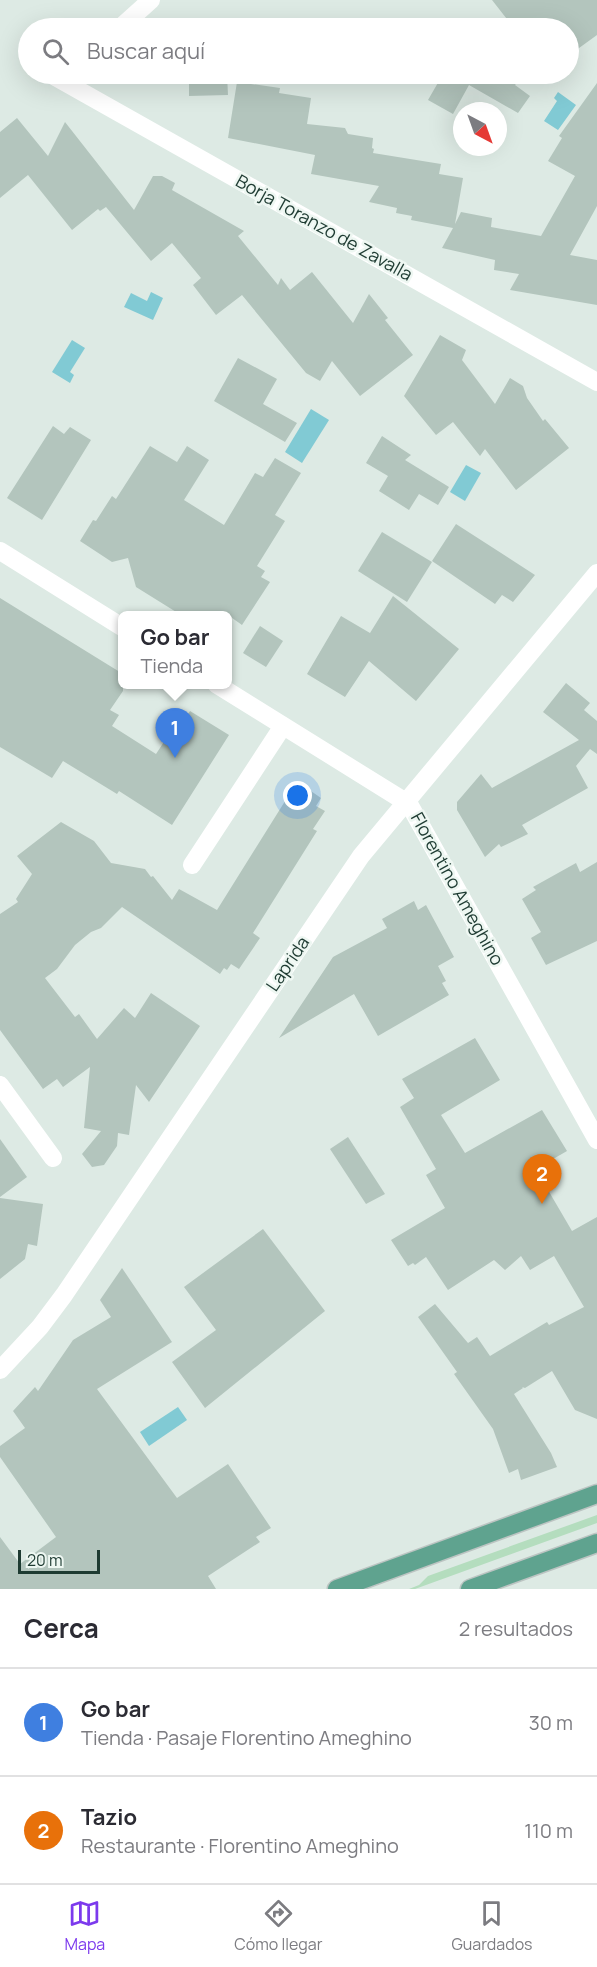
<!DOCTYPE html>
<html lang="es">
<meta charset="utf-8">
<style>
:root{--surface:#fff;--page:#f2f2f3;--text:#2b2b33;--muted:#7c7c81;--line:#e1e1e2;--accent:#7c3aed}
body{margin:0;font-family:Manrope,sans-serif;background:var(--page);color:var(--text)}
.compass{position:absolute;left:453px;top:102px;width:54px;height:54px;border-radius:50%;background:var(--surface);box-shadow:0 6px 24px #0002;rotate:139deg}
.scale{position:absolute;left:18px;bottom:15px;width:82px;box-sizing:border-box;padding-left:6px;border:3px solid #1e3b32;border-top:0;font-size:16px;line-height:21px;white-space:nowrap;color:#1e3b32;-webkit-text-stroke:4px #eef7f2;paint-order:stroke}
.you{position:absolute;left:298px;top:796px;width:21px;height:21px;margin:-15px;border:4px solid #fff;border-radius:50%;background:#1a73e8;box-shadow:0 0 0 9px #1a73e833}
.badge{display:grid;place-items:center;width:39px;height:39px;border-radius:50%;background:var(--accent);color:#fff;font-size:20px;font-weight:700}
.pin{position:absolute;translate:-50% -50px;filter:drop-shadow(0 2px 3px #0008)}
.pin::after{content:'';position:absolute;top:32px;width:21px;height:18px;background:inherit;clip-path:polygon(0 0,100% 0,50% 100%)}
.popup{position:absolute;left:118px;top:611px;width:114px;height:78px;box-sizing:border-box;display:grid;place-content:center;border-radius:9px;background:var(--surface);filter:drop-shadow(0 2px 4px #0005);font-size:20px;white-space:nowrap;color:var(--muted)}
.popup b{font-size:22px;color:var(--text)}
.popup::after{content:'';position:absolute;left:50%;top:100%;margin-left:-12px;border:12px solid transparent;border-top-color:var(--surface)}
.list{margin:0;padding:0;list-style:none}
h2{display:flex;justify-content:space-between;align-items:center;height:78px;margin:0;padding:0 24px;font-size:26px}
h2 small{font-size:20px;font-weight:400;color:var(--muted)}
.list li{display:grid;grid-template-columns:39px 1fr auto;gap:18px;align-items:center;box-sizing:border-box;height:108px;padding:0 24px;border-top:2px solid var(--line)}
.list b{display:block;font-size:22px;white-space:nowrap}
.list p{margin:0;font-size:20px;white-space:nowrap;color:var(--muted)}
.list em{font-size:20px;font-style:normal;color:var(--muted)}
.icon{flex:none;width:33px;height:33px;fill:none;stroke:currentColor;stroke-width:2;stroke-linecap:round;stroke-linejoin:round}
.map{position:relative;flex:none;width:597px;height:1589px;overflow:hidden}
.search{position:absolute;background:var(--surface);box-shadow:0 6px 24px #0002;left:18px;right:18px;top:18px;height:66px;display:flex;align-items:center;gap:15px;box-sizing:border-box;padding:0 21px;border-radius:33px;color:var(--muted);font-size:22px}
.sheet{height:294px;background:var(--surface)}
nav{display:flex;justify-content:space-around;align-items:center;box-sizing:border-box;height:84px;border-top:2px solid var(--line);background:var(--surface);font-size:16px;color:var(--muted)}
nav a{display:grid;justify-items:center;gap:3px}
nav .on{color:var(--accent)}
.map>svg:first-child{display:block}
.green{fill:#b4ddbe}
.water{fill:#81cad4}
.building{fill:#b3c5bd}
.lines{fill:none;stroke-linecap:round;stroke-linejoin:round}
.primary-casing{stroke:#bcc4c2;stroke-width:21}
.minor{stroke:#fff;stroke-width:18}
.primary{stroke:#5fa38f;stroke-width:18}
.labels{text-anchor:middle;stroke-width:5;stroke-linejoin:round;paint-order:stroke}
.street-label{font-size:18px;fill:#1e3b32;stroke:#eef7f2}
</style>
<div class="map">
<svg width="597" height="1589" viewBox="0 0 597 1589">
<rect width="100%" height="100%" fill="#ddeae4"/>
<!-- green -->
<polygon class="green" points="597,1515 597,1523 415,1589 409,1589 419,1585 428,1576"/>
<!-- water -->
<g class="water">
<polygon points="558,92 576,105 558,130 544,121 557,101 554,98"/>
<polygon points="151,292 163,298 153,320 124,307 131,293 147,301"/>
<polygon points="72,340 85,348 70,372 74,375 70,383 52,372"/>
<polygon points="311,409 329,420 302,463 285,452"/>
<polygon points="466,465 481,473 465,501 450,492"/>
<polygon points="178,1407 187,1420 149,1446 140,1432"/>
</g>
<!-- building -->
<g class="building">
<polygon points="492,0 597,0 597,35 568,56 568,28 514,28"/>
<polygon points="189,74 227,74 228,95 189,96"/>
<polygon points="443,74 524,74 515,85 530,96 518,113 469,85 453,114 428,100"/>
<polygon points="237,82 280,88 279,93 311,98 307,124 345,128 348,134 373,138 372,148 374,149 373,153 441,164 439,174 463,178 455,224 461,212 492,218 491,227 541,236 575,176 548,161 562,138 559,136 597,83 597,206 570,255 597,260 597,305 510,290 519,274 494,270 495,260 442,248 453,228 411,220 412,216 396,213 397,208 369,202 379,186 311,174 315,155 228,138"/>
<polygon points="17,118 48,156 65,122 134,210 153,176 162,176 175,183 172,190 244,231 238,236 278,285 281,278 290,290 312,272 353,323 369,294 388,318 385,320 413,355 360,396 332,361 320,381 306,373 242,295 216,315 193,285 201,278 172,243 151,261 106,207 100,211 98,209 72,230 28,175 0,198 0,132"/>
<polygon points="440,335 466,350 462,360 495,404 510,378 523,386 527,398 543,421 545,419 569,448 516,490 485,449 480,456 453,422 436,435 404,396"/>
<polygon points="238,358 277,379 263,404 297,423 285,442 214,401"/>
<polygon points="53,426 64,434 70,427 91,440 42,520 7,498"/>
<polygon points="382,436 411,455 405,460 449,487 438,505 419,494 409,510 379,491 388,476 366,463"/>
<polygon points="150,446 177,462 187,446 209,460 184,500 224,525 255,473 263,477 275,458 301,473 275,515 285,521 257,566 265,571 261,577 270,582 242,625 228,615 181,615 136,587 128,558 112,562 80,541 93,520 96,521 112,496 116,499"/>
<polygon points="456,524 535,575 513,602 502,595 495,604 432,561"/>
<polygon points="382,532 432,562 407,602 358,571"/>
<polygon points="393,596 459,649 416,701 369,661 345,697 307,674 341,616 370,633"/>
<polygon points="0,598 123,674 123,691 110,710 119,715 112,726 156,754 179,719 183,722 190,711 229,735 172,825 119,791 117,794 63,761 52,778 0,747"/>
<polygon points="260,626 283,641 266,667 243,653"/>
<polygon points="566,683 590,703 584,710 597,721 597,754 590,749 576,766 588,788 522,825 528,834 501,847 499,844 485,857 457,810 457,802 481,774 492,788 579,740 543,712"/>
<polygon points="308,789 321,798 316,806 325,811 313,829 317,831 253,933 260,938 239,969 231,964 227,970 224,968 220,974 122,907 101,928 91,932 75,945 57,969 45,978 75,1017 79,1014 97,1039 124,1008 135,1018 151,993 200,1026 149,1102 136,1085 129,1135 118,1133 117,1146 104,1165 92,1167 82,1154 101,1131 84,1128 90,1067 63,1087 57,1079 43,1089 0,1030 0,914 18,902 16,899 32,874 17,856 61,822 94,841 111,863 145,869 151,877 153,876 172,900 179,889 217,910 292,790"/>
<polygon points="597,862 597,941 546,965 531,938 541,932 522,899 536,890 533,887 576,863 580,872"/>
<polygon points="414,901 418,910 426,905 454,957 438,966 446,981 442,983 449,995 378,1036 354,994 279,1038 333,957 387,928 382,919"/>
<polygon points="475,1038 500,1080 441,1115 465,1153 542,1110 567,1151 541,1166 546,1174 541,1178 572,1231 597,1217 597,1419 575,1410 552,1371 525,1388 522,1387 523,1388 514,1394 551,1453 557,1467 521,1480 518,1469 509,1473 493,1429 454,1374 457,1372 418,1317 435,1304 468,1343 477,1337 490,1356 547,1322 549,1325 584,1307 554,1256 530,1270 521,1256 505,1270 494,1260 448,1290 426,1257 415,1265 413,1263 408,1266 391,1240 445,1208 426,1175 436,1169 400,1107 414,1098 402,1079"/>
<polygon points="348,1137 385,1194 366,1204 330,1149"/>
<polygon points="0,1139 27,1177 0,1197"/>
<polygon points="0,1198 43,1204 37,1246 28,1244 25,1259 0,1279"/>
<polygon points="263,1229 325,1311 205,1408 172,1362 216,1330 184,1287"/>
<polygon points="122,1268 172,1342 97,1389 177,1498 228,1464 271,1528 256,1537 260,1542 208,1576 216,1589 0,1589 0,1537 20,1564 56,1537 0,1457 0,1446 25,1428 13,1411 35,1387 38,1391 73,1340 111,1317 100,1300"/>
</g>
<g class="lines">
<!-- primary casing -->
<g class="primary-casing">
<g id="primary">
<polyline points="337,1589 597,1494"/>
<polyline points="470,1589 597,1543"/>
</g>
</g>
<!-- minor -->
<g class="minor">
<polyline points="120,28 151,0"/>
<polyline points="50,74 597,382"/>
<polyline points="0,551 122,627"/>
<polyline points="216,684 409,804 597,1140"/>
<polyline points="192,865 283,726"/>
<polyline points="0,1085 53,1158"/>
<polyline points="0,1370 40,1327 64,1295 361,856 597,573"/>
</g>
<!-- primary -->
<use href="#primary" class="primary"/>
</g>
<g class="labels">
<!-- street labels -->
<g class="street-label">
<text transform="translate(324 228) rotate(29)" y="6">Borja Toranzo de Zavalla</text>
<text transform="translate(457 889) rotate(61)" y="6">Florentino Ameghino</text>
<text transform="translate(288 964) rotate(-56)" y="6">Laprida</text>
</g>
</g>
</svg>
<svg class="compass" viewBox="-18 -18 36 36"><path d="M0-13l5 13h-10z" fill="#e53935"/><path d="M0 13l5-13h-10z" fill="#7c7c81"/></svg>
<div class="scale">20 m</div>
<div class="you"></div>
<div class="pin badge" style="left:175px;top:758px;background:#3f7fe0">1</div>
<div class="popup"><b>Go bar</b>Tienda</div>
<div class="pin badge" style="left:542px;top:1204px;background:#e8710a">2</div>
<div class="search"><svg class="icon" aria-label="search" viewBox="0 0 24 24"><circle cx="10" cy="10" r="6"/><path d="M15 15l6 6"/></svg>Buscar aquí</div>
</div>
<section class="sheet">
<h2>Cerca<small>2 resultados</small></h2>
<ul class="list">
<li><span class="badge" style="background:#3f7fe0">1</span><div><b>Go bar</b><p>Tienda · Pasaje Florentino Ameghino</p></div><em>30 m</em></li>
<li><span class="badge" style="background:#e8710a">2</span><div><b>Tazio</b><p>Restaurante · Florentino Ameghino</p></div><em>110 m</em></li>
</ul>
</section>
<nav>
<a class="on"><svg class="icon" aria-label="map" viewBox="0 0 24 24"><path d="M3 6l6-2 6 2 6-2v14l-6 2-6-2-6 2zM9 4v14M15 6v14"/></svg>Mapa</a>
<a><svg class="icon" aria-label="directions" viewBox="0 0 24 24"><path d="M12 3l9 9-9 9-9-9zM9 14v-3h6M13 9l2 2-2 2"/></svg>Cómo llegar</a>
<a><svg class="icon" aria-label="saved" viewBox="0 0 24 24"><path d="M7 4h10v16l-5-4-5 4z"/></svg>Guardados</a>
</nav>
